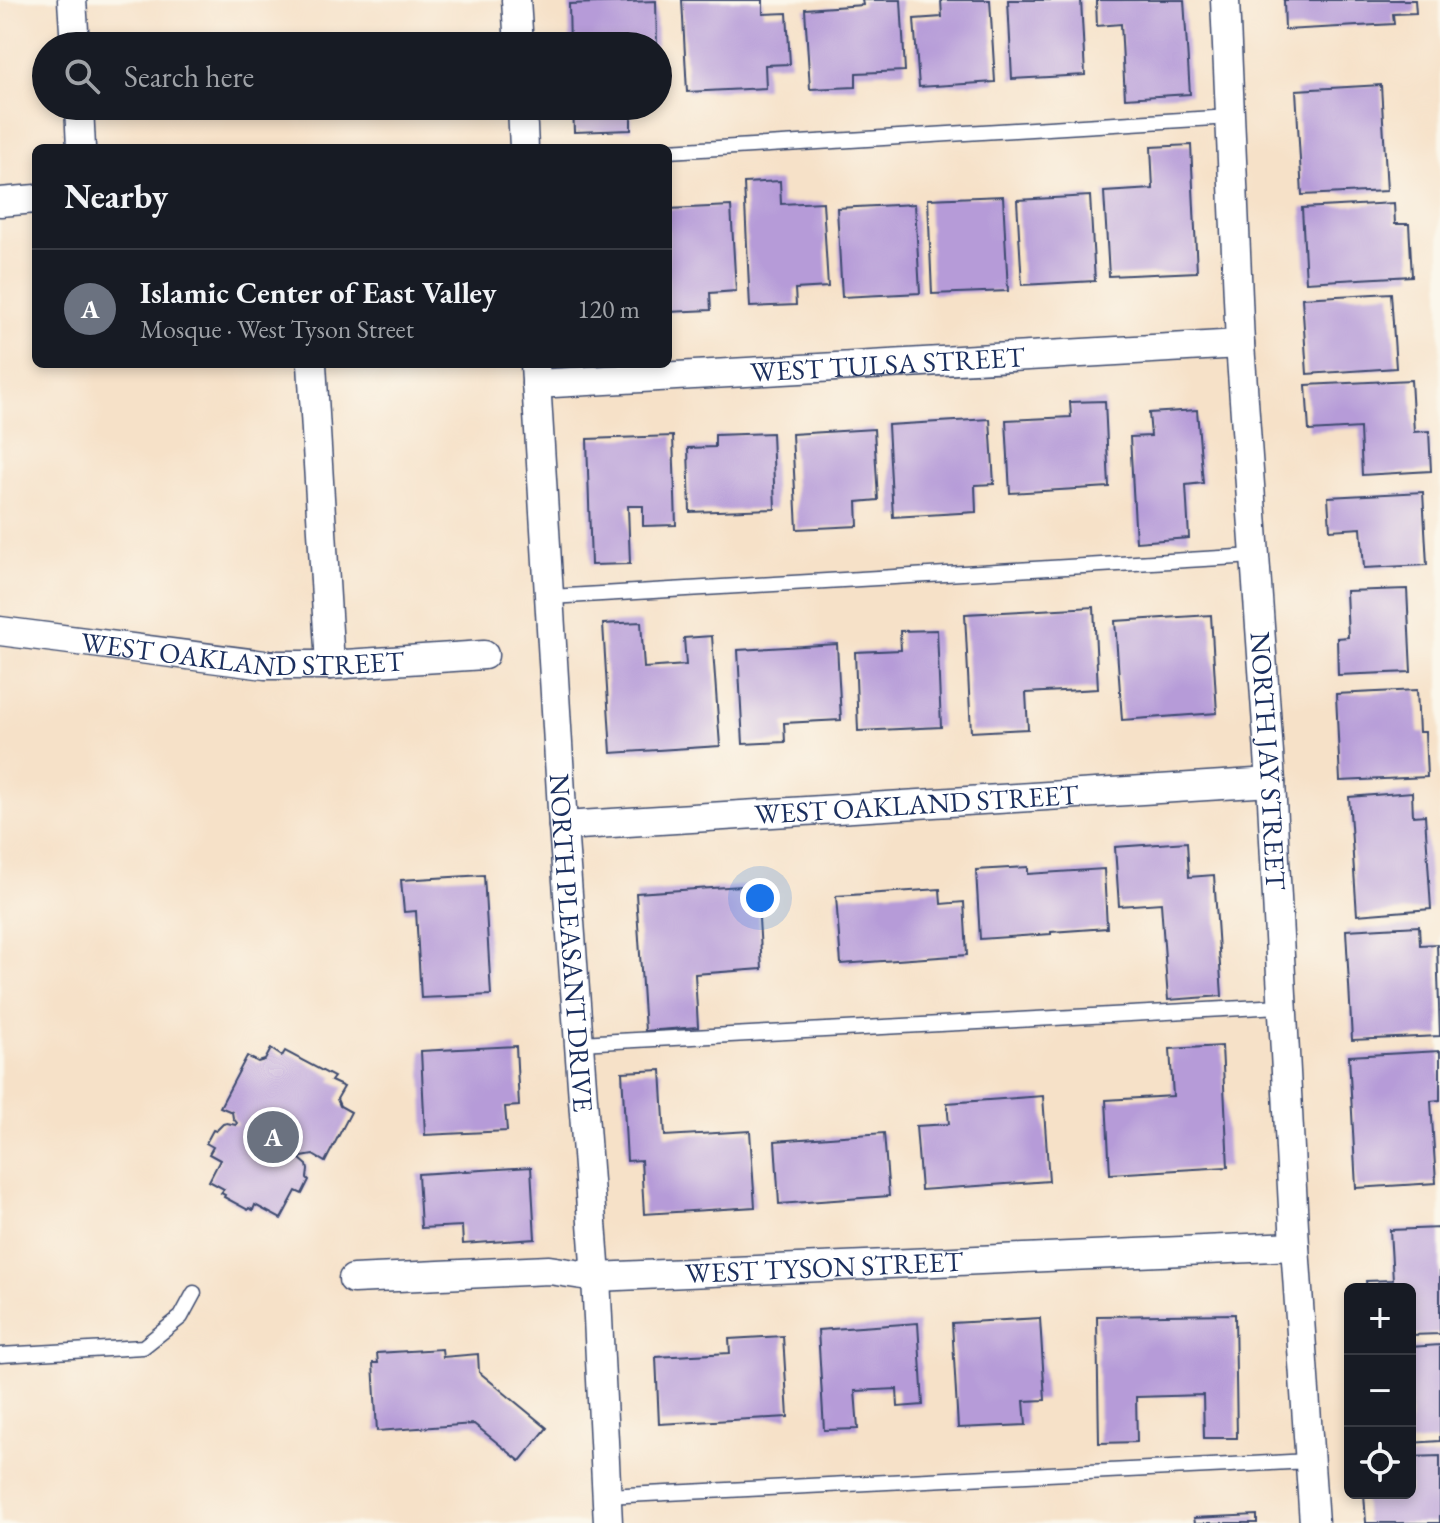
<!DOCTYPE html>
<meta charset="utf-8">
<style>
:root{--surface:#171b24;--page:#20242c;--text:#f1f3f6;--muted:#9ea1a6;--line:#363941;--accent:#0b8043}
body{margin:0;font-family:"EB Garamond",serif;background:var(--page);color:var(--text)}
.controls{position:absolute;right:24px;bottom:24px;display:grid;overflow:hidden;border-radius:12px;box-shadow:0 4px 12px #0003}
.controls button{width:72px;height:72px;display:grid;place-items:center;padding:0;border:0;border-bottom:2px solid var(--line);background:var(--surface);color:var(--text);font:40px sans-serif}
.you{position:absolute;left:760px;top:898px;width:28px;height:28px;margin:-20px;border:6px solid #fff;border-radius:50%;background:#1a73e8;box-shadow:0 0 0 12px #1a73e833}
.badge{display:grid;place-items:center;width:52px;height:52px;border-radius:50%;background:var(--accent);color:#fff;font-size:26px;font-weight:700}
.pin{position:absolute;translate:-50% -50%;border:4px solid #fff;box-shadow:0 2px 8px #0006}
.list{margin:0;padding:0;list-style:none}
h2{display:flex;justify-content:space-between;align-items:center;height:104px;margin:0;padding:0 32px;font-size:34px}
h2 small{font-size:26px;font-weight:400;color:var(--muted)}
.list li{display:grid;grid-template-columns:52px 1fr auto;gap:24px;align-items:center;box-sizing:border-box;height:120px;padding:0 32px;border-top:2px solid var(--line)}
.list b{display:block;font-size:30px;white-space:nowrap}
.list p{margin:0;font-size:26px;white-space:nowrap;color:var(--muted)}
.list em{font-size:26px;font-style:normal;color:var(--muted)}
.icon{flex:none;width:44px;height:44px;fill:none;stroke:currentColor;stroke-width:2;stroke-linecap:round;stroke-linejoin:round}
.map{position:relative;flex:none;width:1440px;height:1523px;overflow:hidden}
.search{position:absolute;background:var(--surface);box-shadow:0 4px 12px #0003;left:32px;top:32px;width:640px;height:88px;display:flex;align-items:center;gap:20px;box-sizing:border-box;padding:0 28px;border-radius:44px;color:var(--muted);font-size:30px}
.panel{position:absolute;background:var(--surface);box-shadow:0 4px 12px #0003;left:32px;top:144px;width:640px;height:224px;border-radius:12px}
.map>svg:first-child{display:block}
.building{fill:#b69bd8}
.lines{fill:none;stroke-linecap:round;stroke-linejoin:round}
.service-casing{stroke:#3c4a6e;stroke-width:17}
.minor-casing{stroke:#3c4a6e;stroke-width:31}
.service{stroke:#fff;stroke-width:14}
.minor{stroke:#fff;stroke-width:28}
.labels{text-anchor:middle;stroke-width:6;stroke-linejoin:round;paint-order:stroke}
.street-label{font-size:28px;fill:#1b2f5e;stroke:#fbf7ec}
</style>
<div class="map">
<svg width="1440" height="1523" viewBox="0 0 1440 1523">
<rect width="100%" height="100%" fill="#fbf7ec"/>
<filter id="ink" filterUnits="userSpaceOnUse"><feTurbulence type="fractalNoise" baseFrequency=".0125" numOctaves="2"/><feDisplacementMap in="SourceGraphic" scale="16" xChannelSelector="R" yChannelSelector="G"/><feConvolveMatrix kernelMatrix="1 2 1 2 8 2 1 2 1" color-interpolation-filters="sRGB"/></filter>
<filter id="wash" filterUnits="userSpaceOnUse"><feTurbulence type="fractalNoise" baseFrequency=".006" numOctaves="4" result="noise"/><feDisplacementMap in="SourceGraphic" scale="32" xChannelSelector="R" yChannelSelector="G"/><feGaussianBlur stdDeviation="1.8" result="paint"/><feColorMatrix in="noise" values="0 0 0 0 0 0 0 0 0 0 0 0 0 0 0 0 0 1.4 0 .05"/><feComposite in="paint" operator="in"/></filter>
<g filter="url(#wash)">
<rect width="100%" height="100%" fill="#f6e1c8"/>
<g id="blocks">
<!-- building -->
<g class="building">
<polygon points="682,0 763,0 763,14 787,13 790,64 765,65 766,88 687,92"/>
<polygon points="862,0 901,0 905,71 856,73 856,87 810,89 805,9 863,5"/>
<polygon points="941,0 990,0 995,82 919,87 914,19 942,17"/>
<polygon points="1008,0 1081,0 1085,75 1012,79"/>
<polygon points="1096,0 1184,0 1190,94 1125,98 1121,24 1097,26"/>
<polygon points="1284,0 1415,0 1416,13 1393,14 1394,24 1285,30"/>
<polygon points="656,1 657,46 570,46 569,4"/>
<polygon points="1381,85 1387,191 1302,195 1296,90"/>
<polygon points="573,106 631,106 631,130 574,132"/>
<polygon points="1191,145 1197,272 1109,276 1104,192 1153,189 1151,147"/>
<polygon points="780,181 781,204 823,202 828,287 795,289 796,305 750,307 744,183"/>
<polygon points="1003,196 1008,291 932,294 928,199"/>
<polygon points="1090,196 1095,281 1022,285 1017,200"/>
<polygon points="1394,203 1395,224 1409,224 1412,276 1306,282 1302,208"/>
<polygon points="915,204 920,293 842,297 837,208"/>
<polygon points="731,206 736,291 710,293 711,310 668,312 668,209"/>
<polygon points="1391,293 1396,368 1307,374 1302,298"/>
<polygon points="1411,380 1414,432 1429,431 1431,471 1362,475 1360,428 1309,431 1306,385"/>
<polygon points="1105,401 1109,487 1010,493 1006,420 1071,417 1070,402"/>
<polygon points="1197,410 1203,483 1186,485 1189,538 1136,542 1130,437 1151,436 1149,413"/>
<polygon points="990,419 994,484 975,485 976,512 893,517 888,425"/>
<polygon points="874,429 878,500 857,502 858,526 797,529 792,434"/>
<polygon points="772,433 775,509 690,512 688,448 715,447 715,435"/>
<polygon points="673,436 676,525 643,526 643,506 628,506 630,564 591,565 587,439"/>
<polygon points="1423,492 1427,565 1364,568 1361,528 1330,530 1328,497"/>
<polygon points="1407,589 1411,672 1338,675 1337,638 1348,637 1346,591"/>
<polygon points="1094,607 1098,689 1026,693 1028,729 971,732 965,614"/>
<polygon points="1211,615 1217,713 1122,720 1115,621"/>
<polygon points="641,622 644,668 686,665 684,638 712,636 720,746 611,753 603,624"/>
<polygon points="937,630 941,727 858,731 855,652 901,650 900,631"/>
<polygon points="837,644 841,720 784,723 785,742 743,744 738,650"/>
<polygon points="1417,690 1419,732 1425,732 1427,777 1340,781 1336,694"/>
<polygon points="1412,792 1413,816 1425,815 1431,909 1357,915 1349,797"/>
<polygon points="1187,842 1189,877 1214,875 1222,996 1168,1000 1161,903 1119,906 1115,847"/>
<polygon points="1028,867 1028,874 1104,869 1107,928 1051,932 1051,934 980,939 976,870"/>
<polygon points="484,875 491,995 421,998 416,911 404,912 401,880"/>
<polygon points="757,885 762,969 695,974 698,1027 645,1031 636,893"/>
<polygon points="940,889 941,904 964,902 967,955 841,964 836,896"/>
<polygon points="1419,926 1420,945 1437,944 1440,1036 1352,1040 1346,930"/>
<polygon points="516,1046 519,1106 505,1107 507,1131 425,1135 421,1051"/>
<polygon points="1222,1046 1228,1167 1110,1174 1106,1100 1173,1096 1170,1049"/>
<polygon points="271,1049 282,1056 285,1051 334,1077 331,1081 344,1087 337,1099 340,1106 351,1112 325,1162 313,1155 302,1157 300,1159 307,1165 308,1170 307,1178 309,1180 302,1194 296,1191 281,1219 255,1205 253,1210 249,1208 248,1210 224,1197 225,1195 221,1193 224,1189 209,1181 220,1160 209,1154 213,1147 206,1143 213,1130 216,1131 223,1124 227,1123 236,1125 237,1123 233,1118 232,1112 220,1107 247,1056 258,1062 265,1060"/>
<polygon points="1440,1051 1440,1100 1431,1101 1436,1183 1356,1188 1349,1056"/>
<polygon points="661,1070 665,1136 750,1131 755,1207 644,1214 641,1160 627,1161 622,1072"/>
<polygon points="1043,1096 1049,1181 921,1190 916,1126 949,1124 947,1103"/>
<polygon points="884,1133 889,1196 779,1204 775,1141"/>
<polygon points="531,1167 535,1239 463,1244 462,1226 421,1228 418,1174"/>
<polygon points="1440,1228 1440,1334 1410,1335 1410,1289 1367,1289 1366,1281 1393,1280 1390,1230"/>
<polygon points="1235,1314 1237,1438 1204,1438 1203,1395 1136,1397 1137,1442 1099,1443 1097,1316"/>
<polygon points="1040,1318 1045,1400 1024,1401 1026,1425 958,1428 952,1323"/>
<polygon points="918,1323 923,1405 898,1407 897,1389 855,1391 858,1429 824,1430 818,1330"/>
<polygon points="783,1336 788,1417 659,1424 656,1357 730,1353 729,1339"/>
<polygon points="1440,1345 1440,1441 1410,1443 1410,1347"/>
<polygon points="442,1349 443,1357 478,1354 479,1372 547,1428 520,1461 474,1424 377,1431 373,1363 378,1363 377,1353"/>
<polygon points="1440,1456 1440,1523 1366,1523 1364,1493 1410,1493 1410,1457"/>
<polygon points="1257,1515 1257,1523 1195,1523 1194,1518"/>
</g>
</g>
</g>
<g filter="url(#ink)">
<use href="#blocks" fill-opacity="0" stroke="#3c4a6e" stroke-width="2"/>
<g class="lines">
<!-- service casing -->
<g class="service-casing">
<g id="service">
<polyline points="668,151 1231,117"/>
<polyline points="550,597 1255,556"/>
<polyline points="579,1043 1283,1006"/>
<polyline points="0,1355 143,1347 181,1317 194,1293"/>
<polyline points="606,1496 1309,1461"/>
</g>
</g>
<!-- minor casing -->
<g class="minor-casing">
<g id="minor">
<polyline points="72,0 75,46"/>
<polyline points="516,0 519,46"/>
<path id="s1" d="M1225 0 1240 344 1271 782 1295 1246 1314 1523"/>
<polyline points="79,106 81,148"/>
<polyline points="522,106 524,148"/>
<polyline points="0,202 36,199"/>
<polyline points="312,364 330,665"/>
<path id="s2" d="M535 364 563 826 596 1277 608 1523"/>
<path id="s3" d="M536 384 1240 344"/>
<path id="s4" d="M0 631 265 665H330L484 655"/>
<path id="s5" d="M563 826 1271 782"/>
<path id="s6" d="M353 1279 549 1270 596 1277 1295 1246"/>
</g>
</g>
<!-- service -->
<use href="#service" class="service"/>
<!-- minor -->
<use href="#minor" class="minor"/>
</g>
</g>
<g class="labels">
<!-- street labels -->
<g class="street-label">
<text dy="10" stroke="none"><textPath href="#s3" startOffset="352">WEST TULSA STREET</textPath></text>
<text dy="10" stroke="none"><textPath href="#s4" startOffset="244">WEST OAKLAND STREET</textPath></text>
<text dy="10" stroke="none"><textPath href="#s1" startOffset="762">NORTH JAY STREET</textPath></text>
<text dy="10" stroke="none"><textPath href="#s5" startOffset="354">WEST OAKLAND STREET</textPath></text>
<text dy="10" stroke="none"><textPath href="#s2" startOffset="580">NORTH PLEASANT DRIVE</textPath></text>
<text dy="10" stroke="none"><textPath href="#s6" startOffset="472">WEST TYSON STREET</textPath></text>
</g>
</g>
</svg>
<div class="controls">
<button>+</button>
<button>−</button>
<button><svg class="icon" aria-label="locate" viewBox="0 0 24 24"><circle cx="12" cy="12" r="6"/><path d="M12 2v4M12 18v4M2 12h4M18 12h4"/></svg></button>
</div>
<div class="you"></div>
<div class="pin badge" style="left:273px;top:1137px;background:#6b7280">A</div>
<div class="search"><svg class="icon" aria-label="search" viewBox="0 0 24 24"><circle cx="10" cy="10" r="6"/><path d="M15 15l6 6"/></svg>Search here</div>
<section class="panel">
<h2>Nearby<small></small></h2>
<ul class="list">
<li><span class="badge" style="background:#6b7280">A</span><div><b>Islamic Center of East Valley</b><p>Mosque · West Tyson Street</p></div><em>120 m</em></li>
</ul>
</section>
</div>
